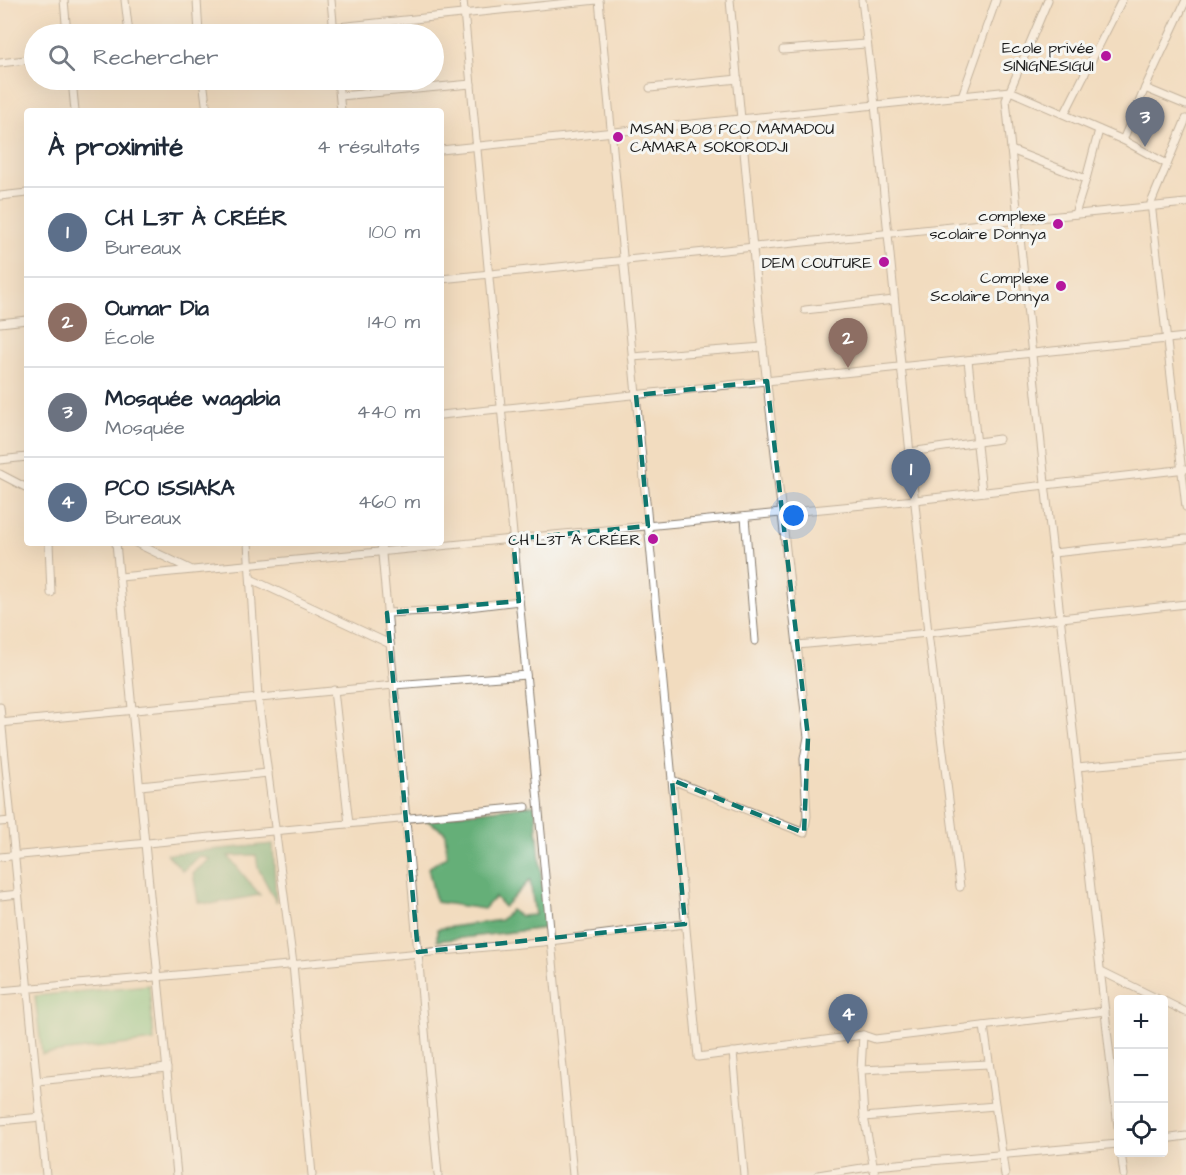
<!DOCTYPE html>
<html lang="fr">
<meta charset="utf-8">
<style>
:root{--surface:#fff;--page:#f2f2f3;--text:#1f2937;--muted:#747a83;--line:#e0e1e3;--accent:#1a73e8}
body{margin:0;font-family:"Architects Daughter",sans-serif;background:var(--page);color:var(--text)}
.controls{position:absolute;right:18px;bottom:18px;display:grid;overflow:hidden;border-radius:6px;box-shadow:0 6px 24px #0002}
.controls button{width:54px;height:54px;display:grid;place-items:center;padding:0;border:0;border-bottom:2px solid var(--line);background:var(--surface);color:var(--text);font:30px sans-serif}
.you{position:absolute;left:794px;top:516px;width:21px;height:21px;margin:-15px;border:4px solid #fff;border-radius:50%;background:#1a73e8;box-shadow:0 0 0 9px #1a73e833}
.badge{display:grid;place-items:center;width:39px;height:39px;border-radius:50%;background:var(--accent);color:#fff;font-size:20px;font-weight:700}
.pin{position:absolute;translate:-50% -50px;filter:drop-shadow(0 2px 3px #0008)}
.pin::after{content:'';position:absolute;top:32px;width:21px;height:18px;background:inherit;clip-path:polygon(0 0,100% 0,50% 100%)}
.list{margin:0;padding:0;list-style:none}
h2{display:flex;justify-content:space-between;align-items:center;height:78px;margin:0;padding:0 24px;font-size:26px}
h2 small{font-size:20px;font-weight:400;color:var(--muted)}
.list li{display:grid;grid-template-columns:39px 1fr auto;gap:18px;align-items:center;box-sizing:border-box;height:90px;padding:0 24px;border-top:2px solid var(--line)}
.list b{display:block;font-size:22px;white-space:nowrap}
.list p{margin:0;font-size:20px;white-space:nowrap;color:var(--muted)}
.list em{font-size:20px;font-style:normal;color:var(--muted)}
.icon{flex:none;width:33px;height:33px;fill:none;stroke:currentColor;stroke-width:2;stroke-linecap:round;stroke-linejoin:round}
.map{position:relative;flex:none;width:1186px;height:1175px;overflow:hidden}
.search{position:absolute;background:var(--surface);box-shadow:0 6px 24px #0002;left:24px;top:24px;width:420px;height:66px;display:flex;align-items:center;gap:15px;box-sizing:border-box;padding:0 21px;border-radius:33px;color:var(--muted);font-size:22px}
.panel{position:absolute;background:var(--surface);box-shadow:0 6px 24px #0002;left:24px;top:108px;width:420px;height:438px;border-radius:6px}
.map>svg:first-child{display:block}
.green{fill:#7ccb8c;stroke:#4c7454;stroke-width:1.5}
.forest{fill:#65af78;stroke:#40664a;stroke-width:1.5}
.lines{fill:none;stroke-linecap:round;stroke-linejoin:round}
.minor-casing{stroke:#877c6e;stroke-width:9}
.minor{stroke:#fff;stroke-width:7}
.marked{fill:none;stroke:#0f766e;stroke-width:4.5;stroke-dasharray:12 8;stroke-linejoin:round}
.poi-dot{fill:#b5179e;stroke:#f6f6f2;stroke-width:2}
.labels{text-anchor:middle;stroke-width:6;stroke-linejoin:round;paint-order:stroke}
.poi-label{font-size:16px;fill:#1c1c1c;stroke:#f6f6f2;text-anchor:end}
</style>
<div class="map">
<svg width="1186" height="1175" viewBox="0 0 1186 1175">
<rect width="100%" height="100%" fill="#f6f6f2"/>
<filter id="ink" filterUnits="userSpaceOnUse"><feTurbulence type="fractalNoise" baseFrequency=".0167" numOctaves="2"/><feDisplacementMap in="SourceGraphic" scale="12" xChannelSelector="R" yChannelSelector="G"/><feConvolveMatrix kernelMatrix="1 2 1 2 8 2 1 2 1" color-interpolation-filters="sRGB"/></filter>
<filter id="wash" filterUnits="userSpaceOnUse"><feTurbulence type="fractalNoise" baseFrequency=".008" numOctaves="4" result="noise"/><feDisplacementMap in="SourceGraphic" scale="24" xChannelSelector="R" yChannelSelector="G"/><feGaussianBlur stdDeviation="1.35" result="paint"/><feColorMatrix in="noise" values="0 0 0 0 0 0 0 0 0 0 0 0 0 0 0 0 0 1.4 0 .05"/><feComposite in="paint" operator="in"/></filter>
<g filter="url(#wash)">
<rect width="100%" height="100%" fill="#f2dcbf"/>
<!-- green -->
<polygon class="green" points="149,985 154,1041 42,1054 35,996"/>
<!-- forest -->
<g class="forest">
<polygon points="535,805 546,928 437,941 437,929 501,920 511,910 520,916 535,915 530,880 504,907 495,897 484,909 436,902 428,868 447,856 445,832 423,818"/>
<polygon points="273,844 276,902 258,868 256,855 228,856 260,895 211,904 198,902 193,873 210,859 199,856 183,871 167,854"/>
</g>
</g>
<g filter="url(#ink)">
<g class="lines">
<!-- minor casing -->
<g class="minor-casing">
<g id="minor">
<polyline points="64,0 67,34"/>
<polyline points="125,0 129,34"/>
<polyline points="197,0 199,34"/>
<polyline points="331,0 334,34"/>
<polyline points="463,0 573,1175"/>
<polyline points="599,0 698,1057 863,1035 875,1039 1105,1011"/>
<polyline points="730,0 759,314 797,645 928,633 960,887"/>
<polyline points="862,0 875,105 928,633 1186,604"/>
<polyline points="1048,0 1006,100 1045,483 1118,1127"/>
<polyline points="1186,0 1145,88 1186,105"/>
<polyline points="271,34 597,0"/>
<polyline points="783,50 866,44"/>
<polyline points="0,63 34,59"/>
<polyline points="72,80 75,111"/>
<polyline points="203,80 207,111"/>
<polyline points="338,80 341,111"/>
<polyline points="650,88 738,79"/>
<polyline points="340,96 471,84"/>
<polyline points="962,96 996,0"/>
<polyline points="1065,113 1122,0"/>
<polyline points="1186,119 1151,203 1186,507"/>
<polyline points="1123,140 1145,88"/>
<polyline points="441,150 1010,91 1123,140 1167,164"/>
<polyline points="1011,150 1086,179 1075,214"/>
<polyline points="1086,179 1099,130"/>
<polyline points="0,196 27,193"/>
<polyline points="441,279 1186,203"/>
<polyline points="805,310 894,300"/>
<polyline points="0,323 27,320"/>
<polyline points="632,357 763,347"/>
<polyline points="968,360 982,492"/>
<polyline points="441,415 1186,337"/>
<polyline points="910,452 999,439"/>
<polyline points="0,460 27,457"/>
<polyline points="0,474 27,488"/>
<polyline points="745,517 755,641"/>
<polyline points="49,543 51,593"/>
<polyline points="116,543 177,1175"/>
<polyline points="136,543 190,569"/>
<polyline points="248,543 258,698 293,964 312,1175"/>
<polyline points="381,543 438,1175"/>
<polyline points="1053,553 1186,539"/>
<polyline points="120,577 915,500 1186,469"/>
<polyline points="251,579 390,644"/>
<polyline points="387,613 444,610 519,601"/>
<polyline points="334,690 349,824"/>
<polyline points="0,707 46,1175"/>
<polyline points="0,723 394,685 526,675"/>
<polyline points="1077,767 1186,757"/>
<polyline points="672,780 804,833 807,816 804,759 808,737 797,645"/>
<polyline points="140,786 268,773"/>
<polyline points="0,822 11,821"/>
<polyline points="0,857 526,807"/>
<polyline points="0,896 19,894"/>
<polyline points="1101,971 1160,1000"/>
<polyline points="0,991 542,942 685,924"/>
<polyline points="1164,1001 1186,1012"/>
<polyline points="984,1026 1005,1175"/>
<polyline points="863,1035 861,1070 864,1117 875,1175"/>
<polyline points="733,1052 744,1175"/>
<polyline points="861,1070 989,1064"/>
<polyline points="37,1081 167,1068"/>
<polyline points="864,1117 995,1106"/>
<polyline points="0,1121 41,1117"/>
<polyline points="1164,1139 1186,1136"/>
<polyline points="1121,1152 1124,1175"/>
<polyline points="818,1175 875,1166 1118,1144"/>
</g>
</g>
<!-- minor -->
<use href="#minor" class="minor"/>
</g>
</g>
<!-- marked area -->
<path d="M0 0H1186V1175H0ZM767 381 808 737 804 833 672 780 685 924 418 952 387 613 519 601 513 539 648 526 636 395Z" fill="#f2dcbf" fill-opacity=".55" fill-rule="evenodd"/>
<path class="marked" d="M767 381 808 737 804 833 672 780 685 924 418 952 387 613 519 601 513 539 648 526 636 395Z"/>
<!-- markers -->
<g class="poi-dot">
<circle cx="1106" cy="56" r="6"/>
<circle cx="618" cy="137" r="6"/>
<circle cx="1058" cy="224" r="6"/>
<circle cx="884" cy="262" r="6"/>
<circle cx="1061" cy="286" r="6"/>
<circle cx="653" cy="539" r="6"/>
</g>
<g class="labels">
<!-- poi labels -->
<g class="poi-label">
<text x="1094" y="53">Ecole privée<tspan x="1094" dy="18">SINIGNESIGUI</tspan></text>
<text x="630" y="134" text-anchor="start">MSAN B08 PCO MAMADOU<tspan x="630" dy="18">CAMARA SOKORODJI</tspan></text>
<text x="1046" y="221">complexe<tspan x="1046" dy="18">scolaire Donnya</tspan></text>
<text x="872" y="268">DEM COUTURE</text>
<text x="1049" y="283">Complexe<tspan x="1049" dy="18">Scolaire Donnya</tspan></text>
<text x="641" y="545">CH L3T A CRÉER</text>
</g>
</g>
</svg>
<div class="controls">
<button>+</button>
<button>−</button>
<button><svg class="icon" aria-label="locate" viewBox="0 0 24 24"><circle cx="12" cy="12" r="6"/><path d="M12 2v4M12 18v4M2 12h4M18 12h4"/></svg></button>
</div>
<div class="you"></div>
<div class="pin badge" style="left:911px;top:499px;background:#5c6f8a">1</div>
<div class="pin badge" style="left:848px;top:368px;background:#8d6e63">2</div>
<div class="pin badge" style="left:1145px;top:147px;background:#6b7280">3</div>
<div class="pin badge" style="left:848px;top:1044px;background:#5c6f8a">4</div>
<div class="search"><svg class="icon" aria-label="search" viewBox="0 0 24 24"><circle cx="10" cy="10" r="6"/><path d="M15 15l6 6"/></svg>Rechercher</div>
<section class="panel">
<h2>À proximité<small>4 résultats</small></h2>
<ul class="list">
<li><span class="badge" style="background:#5c6f8a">1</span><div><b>CH L3T À CRÉÉR</b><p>Bureaux</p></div><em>100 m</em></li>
<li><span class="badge" style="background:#8d6e63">2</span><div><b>Oumar Dia</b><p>École</p></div><em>140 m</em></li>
<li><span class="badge" style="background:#6b7280">3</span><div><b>Mosquée wagabia</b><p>Mosquée</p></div><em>440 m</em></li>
<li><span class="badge" style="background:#5c6f8a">4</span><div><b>PCO ISSIAKA</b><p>Bureaux</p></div><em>460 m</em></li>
</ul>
</section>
</div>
